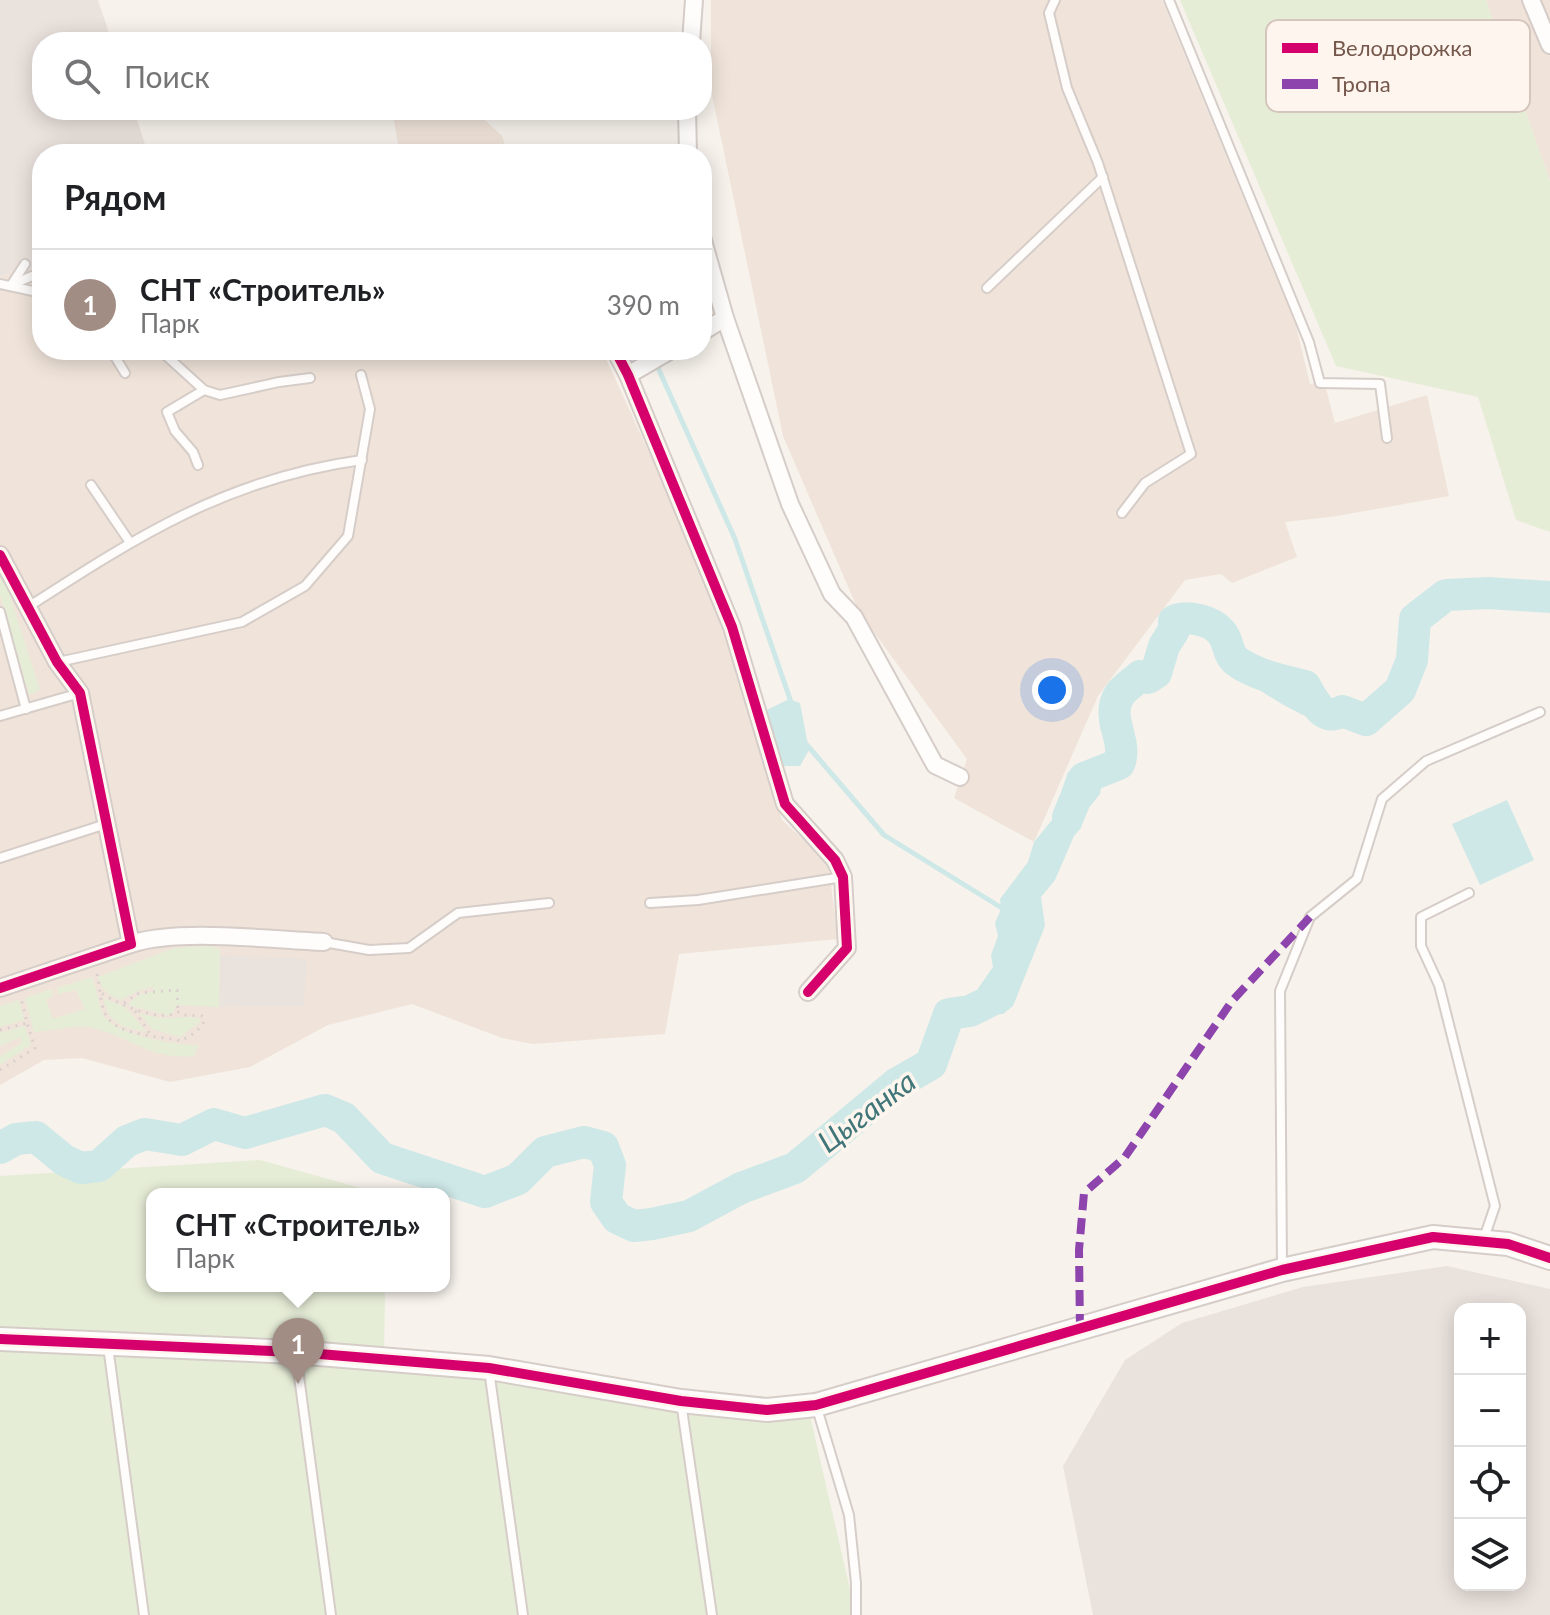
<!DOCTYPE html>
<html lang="ru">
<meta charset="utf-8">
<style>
:root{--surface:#fff;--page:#f2f2f2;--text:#202124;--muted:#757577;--line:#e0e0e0;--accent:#a28d84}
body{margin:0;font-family:Lato,sans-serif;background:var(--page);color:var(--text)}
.controls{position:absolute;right:24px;bottom:24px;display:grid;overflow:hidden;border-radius:16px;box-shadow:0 4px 20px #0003}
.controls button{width:72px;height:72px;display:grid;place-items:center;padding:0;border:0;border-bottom:2px solid var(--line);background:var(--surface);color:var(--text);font:40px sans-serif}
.you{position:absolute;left:1052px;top:690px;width:28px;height:28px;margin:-20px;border:6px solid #fff;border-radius:50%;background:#1a73e8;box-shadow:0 0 0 12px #1a73e833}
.badge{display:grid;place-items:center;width:52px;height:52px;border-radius:50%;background:var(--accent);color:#fff;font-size:26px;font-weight:700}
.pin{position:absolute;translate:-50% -66px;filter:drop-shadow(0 2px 4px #0008)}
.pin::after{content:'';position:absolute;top:42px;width:28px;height:24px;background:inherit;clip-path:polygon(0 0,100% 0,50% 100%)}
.popup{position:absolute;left:146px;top:1188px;width:304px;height:104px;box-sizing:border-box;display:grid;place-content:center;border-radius:16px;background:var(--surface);filter:drop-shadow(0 2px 6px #0005);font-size:26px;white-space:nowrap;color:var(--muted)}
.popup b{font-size:30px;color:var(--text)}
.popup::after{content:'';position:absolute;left:50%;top:100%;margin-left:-16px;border:16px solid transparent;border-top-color:var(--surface)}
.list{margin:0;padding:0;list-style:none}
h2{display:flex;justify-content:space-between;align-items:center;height:104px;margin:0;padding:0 32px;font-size:34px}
h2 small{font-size:26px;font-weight:400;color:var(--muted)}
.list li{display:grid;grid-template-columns:52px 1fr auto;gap:24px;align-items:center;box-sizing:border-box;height:112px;padding:0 32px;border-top:2px solid var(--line)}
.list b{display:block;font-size:30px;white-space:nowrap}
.list p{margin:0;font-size:26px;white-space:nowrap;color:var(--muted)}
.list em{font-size:26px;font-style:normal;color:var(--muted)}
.icon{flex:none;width:44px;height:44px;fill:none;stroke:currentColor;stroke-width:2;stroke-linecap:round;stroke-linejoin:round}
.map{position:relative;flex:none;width:1550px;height:1615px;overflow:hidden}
.search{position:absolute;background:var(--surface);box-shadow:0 4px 20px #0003;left:32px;top:32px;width:680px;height:88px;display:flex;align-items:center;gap:20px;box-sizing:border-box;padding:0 28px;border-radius:32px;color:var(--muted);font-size:30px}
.panel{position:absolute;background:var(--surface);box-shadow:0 4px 20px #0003;left:32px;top:144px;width:680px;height:216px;border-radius:32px}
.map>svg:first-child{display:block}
.residential{fill:#f0e4da}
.industrial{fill:#eae2dd;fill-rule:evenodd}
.green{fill:#e6edd7}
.water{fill:#cee8e7}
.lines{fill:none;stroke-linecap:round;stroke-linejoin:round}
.stream{stroke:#cee8e7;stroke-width:5}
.river{stroke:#cee8e7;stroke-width:32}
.lane-casing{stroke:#d6cdc8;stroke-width:12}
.street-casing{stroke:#d6cdc8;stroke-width:20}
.secondary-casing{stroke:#d6cdc8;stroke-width:26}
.path{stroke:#dad1ce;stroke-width:3;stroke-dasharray:2 6;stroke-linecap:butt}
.lane{stroke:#fefdfc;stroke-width:8}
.street{stroke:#fefdfc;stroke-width:16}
.secondary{stroke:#fefdfc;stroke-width:22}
.quiet{stroke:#8e44ad;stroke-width:8;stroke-dasharray:16 8;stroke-linecap:butt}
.cycleway-casing{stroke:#fef6ee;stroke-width:15}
.cycleway{stroke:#d6006c;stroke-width:10}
.labels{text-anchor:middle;stroke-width:7;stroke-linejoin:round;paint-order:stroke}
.water-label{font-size:30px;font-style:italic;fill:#407679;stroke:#fef6ee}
.key{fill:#fef6ee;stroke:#d5c6bd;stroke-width:2}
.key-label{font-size:22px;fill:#75574c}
</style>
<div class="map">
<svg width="1550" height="1615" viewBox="0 0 1550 1615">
<rect width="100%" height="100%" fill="#f7f2ec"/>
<!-- residential -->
<g class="residential">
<polygon points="711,0 1162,0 1296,326 1310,384 1324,381 1335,423 1427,395 1449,496 1337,516 1285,522 1297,557 1232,583 1221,574 1185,580 1098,696 1034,842 954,798 967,759 859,612 783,436 711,90"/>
<polygon points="1486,0 1550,0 1550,181 1545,167"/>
<polygon points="416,110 474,110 502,136 508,154 400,154 393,116"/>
<polygon points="25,264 42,272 42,350 602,350 726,620 782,820 828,862 838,939 679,954 665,1034 533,1044 502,1038 412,1004 328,1025 250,1067 170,1082 82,1058 44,1060 0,1085 0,277"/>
</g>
<!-- industrial -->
<g class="industrial">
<polygon points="0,0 98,0 112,42 42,42 42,110 134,110 148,154 42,154 42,272 24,279 24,265 0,277"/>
<polygon points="220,955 307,959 304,1006 219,1007"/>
<path d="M1447 1266 1550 1289V1615H1093L1063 1466 1125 1360 1182 1323 1303 1287ZM1460 1309H1520V1585H1460Z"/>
</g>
<!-- green -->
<g class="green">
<polygon points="1180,0 1486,0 1550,181 1550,532 1516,520 1478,397 1336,366"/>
<polygon points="0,576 8,590 40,690 29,695 0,594"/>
<path d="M210 946 220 949 219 1007 176 1005 173 1013 167 1015 131 1006 129 1003 140 994 153 992V987L138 991 121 1000C108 996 102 990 98 977L174 948Z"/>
<path d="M92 977C96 987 100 1008 103 1014 114 1036 176 1045 199 1045L194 1056C152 1060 135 1040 97 1029 77 1023 54 1031 34 1032L25 998 51 989 53 996 46 999 53 1019 85 1009 76 990 58 994 57 988Z"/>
<path d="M103 998 125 1007 146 1031C120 1028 110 1024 103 998Z"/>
<polygon points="19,1000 24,1020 0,1027 0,1006"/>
<path d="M139 1013C148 1015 157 1018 167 1018 178 1018 189 1016 201 1019L199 1023 180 1037 152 1029Z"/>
<polygon points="25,1026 31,1045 0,1065 0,1056 22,1043 20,1037 0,1046 0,1033"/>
<polygon points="260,1160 382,1194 152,1194 152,1286 385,1286 384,1365 807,1403 856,1615 0,1615 0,1176"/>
</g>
<!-- water -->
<g class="water">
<path d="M1235 661C1267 665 1335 685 1337 723 1335 723 1326 724 1324 723 1304 719 1242 682 1229 666Z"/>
<path d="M1115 690 1131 704 1123 733 1110 738 1103 736C1094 717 1103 705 1115 690Z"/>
<polygon points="789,699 800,703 809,750 800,766 781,766 765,711"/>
<polygon points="1074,770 1101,787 1100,794 1083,815 1081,828 1074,836 1055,880 1041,897 1045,926 1013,1006 1003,1014 954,1018 949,1014 952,1009 971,1007 979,987 993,967 991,955 998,936 995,923 1001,909 1000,899 1028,862 1034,842 1052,820 1068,772"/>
<polygon points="1507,800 1534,860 1480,885 1452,824"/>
</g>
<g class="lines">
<!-- stream -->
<g class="stream">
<polyline points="650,350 735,539 792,705"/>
<polyline points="807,745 884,835 1005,910"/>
</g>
<!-- river -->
<g class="river">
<path d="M1068 817 1084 778 1119 764C1129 742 1104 717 1120 694 1125 687 1134 682 1140 676L1148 678 1156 673 1164 646 1174 630V621C1187 615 1211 620 1221 632 1230 642 1226 655 1239 663 1259 676 1282 680 1305 686 1314 701 1323 723 1342 711L1366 720 1400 690 1412 660 1415 619 1446 595 1488 593 1550 597"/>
<polyline points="0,1148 16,1139 36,1137 64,1160 81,1168 99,1166 127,1141 145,1134 182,1140 214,1124 245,1133 325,1110 344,1118 382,1158 485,1192 518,1179 545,1152 584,1142 603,1147 610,1165 606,1202 617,1218 634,1226 652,1224 689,1216 741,1188 795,1168 896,1084 931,1064 949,1014 970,1011 990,1001"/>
</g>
<!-- lane casing -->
<g class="lane-casing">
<g id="lane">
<polyline points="1055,0 1049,13 1067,88 1098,163 1191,454 1145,483 1122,513"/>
<polyline points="1169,0 1309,342 1320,383 1380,384 1387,438"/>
<polyline points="0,284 42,293"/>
<polyline points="12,284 25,264"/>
<polyline points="13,284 42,272"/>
<polyline points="987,288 1103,177"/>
<polyline points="111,350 125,373"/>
<polyline points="160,350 204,390 220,395 279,382 310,378"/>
<polyline points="198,465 193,452 175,431 167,412 204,390"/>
<polyline points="91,485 129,541"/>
<path d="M28 607C138 536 228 478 362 460"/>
<polyline points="0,612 26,709"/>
<polyline points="58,662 242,622 305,586 348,536 370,409 361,375"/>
<polyline points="0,716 80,693"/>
<polyline points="0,858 106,824"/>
<polyline points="1469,893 1421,917 1421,946 1439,985 1495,1206 1483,1241"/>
<polyline points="650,903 698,900 843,877"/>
<polyline points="324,942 369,950 409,948 458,913 549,903"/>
<polyline points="1282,1269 1280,991 1310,917 1357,879 1382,799 1426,761 1540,712"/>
<polyline points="108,1346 144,1615"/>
<polyline points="296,1354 331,1615"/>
<polyline points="489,1370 523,1615"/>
<polyline points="681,1402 712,1615"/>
<polyline points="816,1405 849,1515 856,1583 856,1615"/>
</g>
</g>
<!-- street casing -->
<g class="street-casing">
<g id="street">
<polyline points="1531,0 1550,45"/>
<polyline points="691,42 694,0"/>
<polyline points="687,110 688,154"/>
<polyline points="702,237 725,318 790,504 832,594 854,617 935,765 960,777"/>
<polyline points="702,332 725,318"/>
<polyline points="615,350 628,375 732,627 785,804 835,860 843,877 847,948 808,992"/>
<polyline points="628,375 671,350"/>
<polyline points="0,555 57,662 80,693 131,944 0,988"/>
<path d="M131 944C179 928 271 940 324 942"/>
</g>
</g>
<!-- secondary casing -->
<g class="secondary-casing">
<polyline id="secondary" points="0,1339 295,1352 489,1368 681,1401 767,1410 816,1405 1282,1270 1433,1237 1508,1244 1550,1258"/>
</g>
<!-- path -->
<g class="path">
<path d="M97 974C100 986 100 1002 105 1013 115 1037 159 1035 181 1041L196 1032 204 1022 202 1016 183 1015 178 1012C158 1023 119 1004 101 993"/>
<polyline points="124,1003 139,993 177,990 178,1012"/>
<polyline points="135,1011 150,1034"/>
<polyline points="0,1030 27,1023 21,998"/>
<polyline points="0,1070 35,1048 27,1023"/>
</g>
<!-- lane -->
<use href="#lane" class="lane"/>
<!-- street -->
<use href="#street" class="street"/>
<!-- secondary -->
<use href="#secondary" class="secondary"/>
<!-- quiet -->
<polyline class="quiet" points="1080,1330 1079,1250 1084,1193 1125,1157 1232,1001 1310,917"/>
<!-- cycleway casing -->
<g class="cycleway-casing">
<g id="cycleway">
<polyline points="615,350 628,375 732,627 785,804 835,860 843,877 847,948 808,992"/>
<polyline points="0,555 57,662 80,693 131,944 0,988"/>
<polyline points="0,1339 295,1352 489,1368 681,1401 767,1410 816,1405 1282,1270 1433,1237 1508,1244 1550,1258"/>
</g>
</g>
<!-- cycleway -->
<use href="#cycleway" class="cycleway"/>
</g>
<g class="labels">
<!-- water labels -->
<g class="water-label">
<text transform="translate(867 1112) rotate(-37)" y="10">Цыганка</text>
</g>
</g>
<!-- legend -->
<rect x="1266" y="20" width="264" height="92" rx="12" class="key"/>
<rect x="1282" y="43" width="36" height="10" fill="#d6006c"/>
<rect x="1282" y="79" width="36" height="10" fill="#8e44ad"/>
<g class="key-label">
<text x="1332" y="56">Велодорожка</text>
<text x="1332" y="92">Тропа</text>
</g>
</svg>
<div class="controls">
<button>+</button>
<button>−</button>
<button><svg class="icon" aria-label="locate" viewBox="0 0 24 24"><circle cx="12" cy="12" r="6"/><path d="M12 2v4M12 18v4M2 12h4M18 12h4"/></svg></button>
<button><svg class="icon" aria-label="layers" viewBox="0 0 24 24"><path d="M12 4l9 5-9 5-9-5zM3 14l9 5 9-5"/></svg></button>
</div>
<div class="you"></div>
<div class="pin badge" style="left:298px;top:1384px">1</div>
<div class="popup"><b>СНТ «Строитель»</b>Парк</div>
<div class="search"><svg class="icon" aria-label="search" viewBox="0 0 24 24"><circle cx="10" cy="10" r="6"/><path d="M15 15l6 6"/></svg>Поиск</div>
<section class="panel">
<h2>Рядом<small></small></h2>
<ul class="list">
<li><span class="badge">1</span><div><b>СНТ «Строитель»</b><p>Парк</p></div><em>390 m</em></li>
</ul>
</section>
</div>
